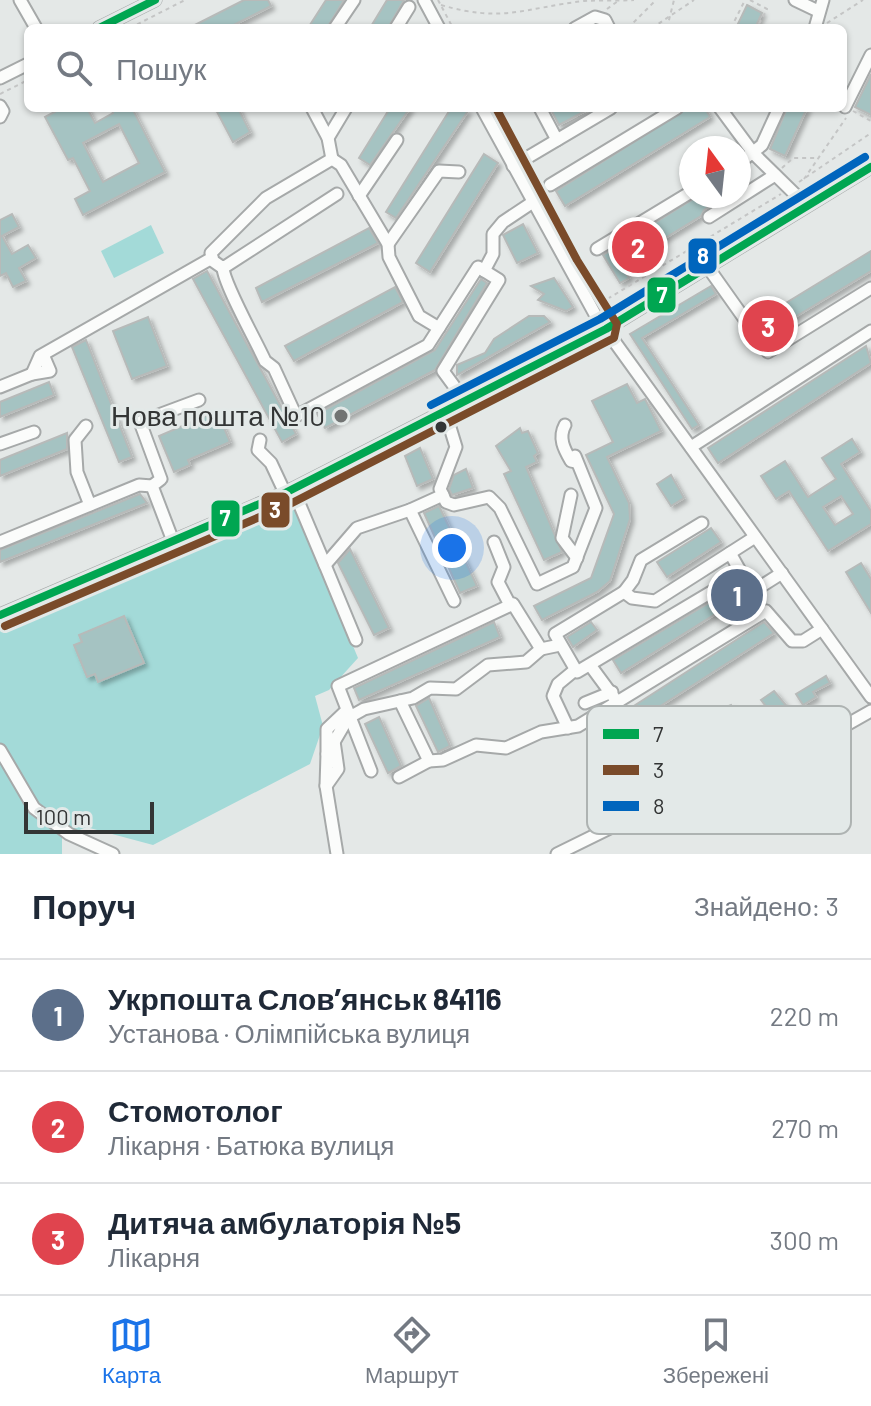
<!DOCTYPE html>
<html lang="uk">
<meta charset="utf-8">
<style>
:root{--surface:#fff;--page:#f2f2f3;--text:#1f2937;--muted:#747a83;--line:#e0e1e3;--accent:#1a73e8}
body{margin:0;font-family:Barlow,sans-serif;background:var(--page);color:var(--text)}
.compass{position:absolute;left:679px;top:136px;width:72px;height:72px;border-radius:50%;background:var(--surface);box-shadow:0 2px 6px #0004;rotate:345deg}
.scale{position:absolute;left:24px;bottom:20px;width:130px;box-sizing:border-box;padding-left:8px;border:4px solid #333535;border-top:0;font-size:22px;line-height:28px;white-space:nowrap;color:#333535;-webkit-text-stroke:6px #e3e9e8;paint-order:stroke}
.you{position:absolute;left:452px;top:548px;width:28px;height:28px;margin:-20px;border:6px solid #fff;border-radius:50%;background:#1a73e8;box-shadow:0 0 0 12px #1a73e833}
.badge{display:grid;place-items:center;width:52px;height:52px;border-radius:50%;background:var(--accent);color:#fff;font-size:26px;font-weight:700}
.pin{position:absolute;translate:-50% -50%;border:4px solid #fff;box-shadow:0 2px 8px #0006}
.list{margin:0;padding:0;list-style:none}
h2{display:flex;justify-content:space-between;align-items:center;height:104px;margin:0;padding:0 32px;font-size:34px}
h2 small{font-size:26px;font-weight:400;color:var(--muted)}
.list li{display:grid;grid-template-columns:52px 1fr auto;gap:24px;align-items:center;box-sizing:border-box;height:112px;padding:0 32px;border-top:2px solid var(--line)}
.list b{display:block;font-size:30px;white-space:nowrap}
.list p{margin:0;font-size:26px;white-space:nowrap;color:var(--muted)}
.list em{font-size:26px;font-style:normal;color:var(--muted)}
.icon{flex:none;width:44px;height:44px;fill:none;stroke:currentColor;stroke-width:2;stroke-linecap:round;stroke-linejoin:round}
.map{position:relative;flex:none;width:871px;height:854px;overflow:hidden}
.search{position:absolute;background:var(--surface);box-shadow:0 2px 6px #0004;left:24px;right:24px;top:24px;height:88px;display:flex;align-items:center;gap:20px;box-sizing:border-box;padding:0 28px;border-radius:12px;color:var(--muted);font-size:30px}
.sheet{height:440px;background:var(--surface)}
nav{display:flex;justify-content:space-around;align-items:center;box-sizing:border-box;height:112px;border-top:2px solid var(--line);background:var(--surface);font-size:22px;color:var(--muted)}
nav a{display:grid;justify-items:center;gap:4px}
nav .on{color:var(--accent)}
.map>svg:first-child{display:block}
.green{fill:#a3dad8}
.building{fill:#a5c3c2;stroke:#b7bab9;stroke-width:2;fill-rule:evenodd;filter:url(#shadow)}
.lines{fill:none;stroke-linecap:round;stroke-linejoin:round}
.minor-casing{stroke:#a6a9a9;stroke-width:15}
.path{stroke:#c4c5c5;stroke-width:2;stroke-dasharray:4 4;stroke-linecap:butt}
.minor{stroke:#fbfcfb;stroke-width:11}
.bus-1-casing{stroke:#e3e9e8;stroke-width:14}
.bus-2-casing{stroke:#e3e9e8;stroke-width:14}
.bus-3-casing{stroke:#e3e9e8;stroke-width:14}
.bus-1{stroke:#00a651;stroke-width:8}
.bus-2{stroke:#7a4b2a;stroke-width:8}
.bus-3{stroke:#0065bd;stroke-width:8}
.poi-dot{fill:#717473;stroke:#e3e9e8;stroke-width:3}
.bus-dot{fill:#333535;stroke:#e3e9e8;stroke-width:3}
.labels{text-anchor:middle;stroke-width:6;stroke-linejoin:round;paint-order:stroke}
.poi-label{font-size:28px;fill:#333535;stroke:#e3e9e8;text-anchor:end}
.key{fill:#e3e9e8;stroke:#aeb3b2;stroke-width:2}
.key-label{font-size:22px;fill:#333535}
.line-badge{stroke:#e3e9e8;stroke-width:3}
.badge-label{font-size:22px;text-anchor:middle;font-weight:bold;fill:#fff}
</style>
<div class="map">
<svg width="871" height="854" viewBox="0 0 871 854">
<defs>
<filter id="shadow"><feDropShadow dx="3.5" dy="3.5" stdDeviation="2" flood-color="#0004"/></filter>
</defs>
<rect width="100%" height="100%" fill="#e4e8e7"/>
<!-- green -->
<g class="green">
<polygon points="151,225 164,253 114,278 101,251"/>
<polygon points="291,497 358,658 329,690 315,696 323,726 310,764 153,845 86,827 62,838 62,854 0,854 0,624"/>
</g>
<!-- building -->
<g class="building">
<polygon points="244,0 268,0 271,6 228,28 189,28"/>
<polygon points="326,0 344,0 327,28 308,28"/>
<polygon points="387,0 404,0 388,28 370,28"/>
<polygon points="747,5 762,13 755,28 736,28"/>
<polygon points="871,74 871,115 855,107"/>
<path d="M62 108H87L95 123 113 113 111 108H132L165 172 83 215 75 199 90 191 73 158 68 160 45 117ZM119 124 139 163 103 182 83 143Z"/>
<polygon points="215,108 238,108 250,132 233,142"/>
<polygon points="390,108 410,108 370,165 359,158"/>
<polygon points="451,108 468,111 396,218 386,212"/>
<polygon points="550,108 591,108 559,125"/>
<polygon points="688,108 705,108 710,117 565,206 556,191"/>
<polygon points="787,108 807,108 785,156 770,149"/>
<polygon points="484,154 498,163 430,272 416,263"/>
<polygon points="698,196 726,196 704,210 701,216 621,265 629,278 620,283 603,255"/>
<polygon points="12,214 19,227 2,236 12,254 28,245 36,258 19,268 26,281 13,287 6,273 0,276 0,220"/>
<polygon points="523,224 538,253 517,263 503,235"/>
<polygon points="369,228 378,243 262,302 256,288"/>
<polygon points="871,251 871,271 767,334 758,320"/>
<polygon points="207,271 296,434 282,442 193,279"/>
<polygon points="554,278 573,307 566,311 538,300 544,294 531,286"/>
<polygon points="481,279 487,283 435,370 325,428 317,414 435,350"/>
<polygon points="711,286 716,294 642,338 699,425 692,429 630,334"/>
<polygon points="395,287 403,302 294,361 285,346"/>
<polygon points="529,316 544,316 550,322 457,375 457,365 485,353 494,339"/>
<polygon points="148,317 167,366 132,379 113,331"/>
<polygon points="86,340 132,457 119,462 72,347"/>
<polygon points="866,346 871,363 718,463 708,448"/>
<polygon points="49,382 54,395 0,417 0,402"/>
<polygon points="627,384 637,403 645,399 661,431 607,457 629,503 630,519 610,581 597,592 542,620 534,606 591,578 614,514 586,455 613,442 592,401"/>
<polygon points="217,411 230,442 188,460 190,465 174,472 159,436"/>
<polygon points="520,428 522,433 528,431 538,453 534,456 537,462 526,467 562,552 544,560 504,474 511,471 496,446"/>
<polygon points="67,433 67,449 0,476 0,460"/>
<path d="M852 439 860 452 841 464 871 511V524L828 551 789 491 776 499 761 476 785 461 808 497 836 479 822 458ZM841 496 853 514 835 525 823 507Z"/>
<polygon points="420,448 433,479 417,486 405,456"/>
<polygon points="466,469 473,488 452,495 449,489 454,475"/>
<polygon points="671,475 684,498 671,506 657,484"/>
<polygon points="140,494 147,503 0,562 0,550"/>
<polygon points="439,506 477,586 460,593 424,513"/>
<polygon points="711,528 721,542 667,577 657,562"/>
<polygon points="350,549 389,628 374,635 338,563"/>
<polygon points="861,563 871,579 871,613 846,572"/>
<polygon points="734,577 751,607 736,616 730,605 621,673 613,660 717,598 721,592 719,585"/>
<polygon points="124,616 144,663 98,682 95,674 87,677 74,645 82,642 79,635"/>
<polygon points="494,622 500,637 359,700 354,688"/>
<polygon points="591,622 597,630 573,647 567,637"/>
<polygon points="764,622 774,633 634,723 626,711"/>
<polygon points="826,676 830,683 813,692 816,697 803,705 796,694"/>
<polygon points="774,691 790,710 776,719 761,700"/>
<polygon points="429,698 450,746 438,752 416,706"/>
<polygon points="731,705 736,721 680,742 675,726"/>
<polygon points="379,717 401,766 388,773 365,724"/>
</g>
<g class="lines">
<!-- minor casing -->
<g class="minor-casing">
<g id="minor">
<polyline points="20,0 36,28"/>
<polyline points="424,0 439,28"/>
<polyline points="795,0 818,11"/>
<polyline points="99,28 155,0"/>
<polyline points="335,28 354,0"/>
<polyline points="396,28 409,7"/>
<polyline points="575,28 595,17 605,20 609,28"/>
<polyline points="815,28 823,0"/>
<polyline points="0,78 28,64"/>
<polyline points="0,106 3,111 0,117"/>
<polyline points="845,107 871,55"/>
<polyline points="312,108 328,138 332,159 266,198 211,253 213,261 223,268 337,194"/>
<polyline points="482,108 596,316 871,697"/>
<polyline points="540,108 557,140"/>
<polyline points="720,108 754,154 806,205"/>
<polyline points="328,138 346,108"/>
<polyline points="332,159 341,165 388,244 389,257 419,316 439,328"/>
<polyline points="739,163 762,145 779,108"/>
<polyline points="513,166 611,108"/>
<polyline points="550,185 677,108"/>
<polyline points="359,196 397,140"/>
<polyline points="709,217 775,175"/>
<polyline points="388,244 439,171 459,172"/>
<polyline points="597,249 691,192"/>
<polyline points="707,266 768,352 871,288"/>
<path d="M223 268C224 284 256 341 265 361L274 368 296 416 428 345 478 267 499 280 443 371 465 401"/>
<polyline points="484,271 493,254 493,234 503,222 533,202"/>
<polyline points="40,356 44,357 50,371 32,374 40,356 212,258"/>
<polyline points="0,387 32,374"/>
<polyline points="445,411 456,447 440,489 446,502 454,505 489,497 500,508 537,584 573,567 596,508 575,456"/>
<path d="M565 425C558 438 564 449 571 461L576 462"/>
<polyline points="86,426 75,440 77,472 90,505"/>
<polyline points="260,440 258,450 271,463 285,493"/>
<polyline points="0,444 34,432"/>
<polyline points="691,447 871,331"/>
<polyline points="293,489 325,565 357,528 410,510"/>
<polyline points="443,495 410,510 454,601"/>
<polyline points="571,495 562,538 577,558"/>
<polyline points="702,523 641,560 633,580 624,592 632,598 655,601 755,537"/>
<polyline points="173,541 152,486 161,479 140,422 199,400"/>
<polyline points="0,542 139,485 152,486"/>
<polyline points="494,542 504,567 498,582 510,605"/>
<polyline points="730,553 757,601"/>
<polyline points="325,565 356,640"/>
<polyline points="624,592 555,634 577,672 713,591"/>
<polyline points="752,592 782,573"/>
<polyline points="0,615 285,493 606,329 871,167"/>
<polyline points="590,665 618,703"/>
<polyline points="400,701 429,761"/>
<polyline points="585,703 612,692"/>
<polyline points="346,711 327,729 327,754 348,718 364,709 413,698 430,688 456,689 488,665 526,662 541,649"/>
<polyline points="568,728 553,696 558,684 575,670"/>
<polyline points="0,750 34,808 69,834 113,854"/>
<polyline points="327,754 326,786 338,769 334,741"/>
<polyline points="371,771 338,686 513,604 541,649 560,645"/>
<polyline points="399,777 429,761 443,760 476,745 506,748 541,732 578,726 766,611 792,641 803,641 822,629"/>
<polyline points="326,786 337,854"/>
<polyline points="557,854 622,822 714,789 818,741 871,711"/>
</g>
</g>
<!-- path -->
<g class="path">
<polyline points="438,0 453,28"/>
<polyline points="750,0 767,9 757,28"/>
<path d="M441 5C503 23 524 8 584 1 600 0 618 1 634 0"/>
<polyline points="607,9 618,1"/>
<polyline points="827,23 863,0"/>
<polyline points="130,28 185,0"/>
<polyline points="628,28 656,0"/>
<polyline points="652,28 694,0"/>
<polyline points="667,28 674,0"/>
<polyline points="731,28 745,0"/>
<polyline points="0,94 28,80"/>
<polyline points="497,108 520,149"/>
<polyline points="853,111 871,121"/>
<polyline points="782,168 793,158 816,158"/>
<polyline points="531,169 539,184"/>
<polyline points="804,179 846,118"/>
<polyline points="799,182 871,133"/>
<polyline points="544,193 604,301 781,194"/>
</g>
<!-- minor -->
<use href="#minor" class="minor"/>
<!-- bus-1 casing -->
<g class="bus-1-casing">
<g id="bus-1">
<polyline points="99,28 155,0"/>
<polyline points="0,615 285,493 606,329 871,167"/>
</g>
</g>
<!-- bus-2 casing -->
<g class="bus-2-casing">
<polyline id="bus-2" points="5,626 290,504 614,338 617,324 577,260 496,108"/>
</g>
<!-- bus-3 casing -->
<g class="bus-3-casing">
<polyline id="bus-3" points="431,405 600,319 865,157"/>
</g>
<!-- bus-1 -->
<use href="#bus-1" class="bus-1"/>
<!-- bus-2 -->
<use href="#bus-2" class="bus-2"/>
<!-- bus-3 -->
<use href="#bus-3" class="bus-3"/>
</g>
<!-- markers -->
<circle class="poi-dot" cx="341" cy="416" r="8"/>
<circle class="bus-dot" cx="441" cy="427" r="7"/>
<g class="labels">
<!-- poi labels -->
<g class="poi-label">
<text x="325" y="426">Нова пошта №10</text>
</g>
</g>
<!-- legend -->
<rect x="587" y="706" width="264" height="128" rx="12" class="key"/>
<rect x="603" y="729" width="36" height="10" fill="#00a651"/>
<rect x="603" y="765" width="36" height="10" fill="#7a4b2a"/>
<rect x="603" y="801" width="36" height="10" fill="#0065bd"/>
<g class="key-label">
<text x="653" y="742">7</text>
<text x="653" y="778">3</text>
<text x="653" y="814">8</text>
</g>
<g class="line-badge">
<rect x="687" y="237" width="31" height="38" rx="8" fill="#0065bd"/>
<rect x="646" y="276" width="31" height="38" rx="8" fill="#00a651"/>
<rect x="260" y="491" width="31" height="38" rx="8" fill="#7a4b2a"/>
<rect x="210" y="499" width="31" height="39" rx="8" fill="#00a651"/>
</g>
<g class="badge-label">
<text x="703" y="264">8</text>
<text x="662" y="303">7</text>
<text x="275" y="518">3</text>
<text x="225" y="526">7</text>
</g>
</svg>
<svg class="compass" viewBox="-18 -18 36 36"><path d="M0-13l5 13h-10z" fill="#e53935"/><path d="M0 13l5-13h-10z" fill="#747a83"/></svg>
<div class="scale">100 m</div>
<div class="you"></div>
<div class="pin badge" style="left:737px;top:595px;background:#5c6f8a">1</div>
<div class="pin badge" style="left:638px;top:247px;background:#e0444e">2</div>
<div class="pin badge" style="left:768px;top:326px;background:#e0444e">3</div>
<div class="search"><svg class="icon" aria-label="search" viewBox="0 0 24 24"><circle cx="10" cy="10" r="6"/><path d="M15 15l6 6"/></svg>Пошук</div>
</div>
<section class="sheet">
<h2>Поруч<small>Знайдено: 3</small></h2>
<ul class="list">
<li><span class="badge" style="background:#5c6f8a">1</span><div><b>Укрпошта Слов’янськ 84116</b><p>Установа · Олімпійська вулиця</p></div><em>220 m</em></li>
<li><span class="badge" style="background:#e0444e">2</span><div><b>Стомотолог</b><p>Лікарня · Батюка вулиця</p></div><em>270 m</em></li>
<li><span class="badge" style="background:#e0444e">3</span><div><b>Дитяча амбулаторія №5</b><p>Лікарня</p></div><em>300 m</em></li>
</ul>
</section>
<nav>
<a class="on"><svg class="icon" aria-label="map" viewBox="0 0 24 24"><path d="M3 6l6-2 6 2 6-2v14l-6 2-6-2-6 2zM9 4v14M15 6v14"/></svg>Карта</a>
<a><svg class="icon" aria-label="directions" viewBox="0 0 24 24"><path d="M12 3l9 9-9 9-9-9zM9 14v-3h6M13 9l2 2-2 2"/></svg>Маршрут</a>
<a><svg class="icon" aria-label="saved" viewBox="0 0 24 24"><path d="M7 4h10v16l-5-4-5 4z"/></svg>Збережені</a>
</nav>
